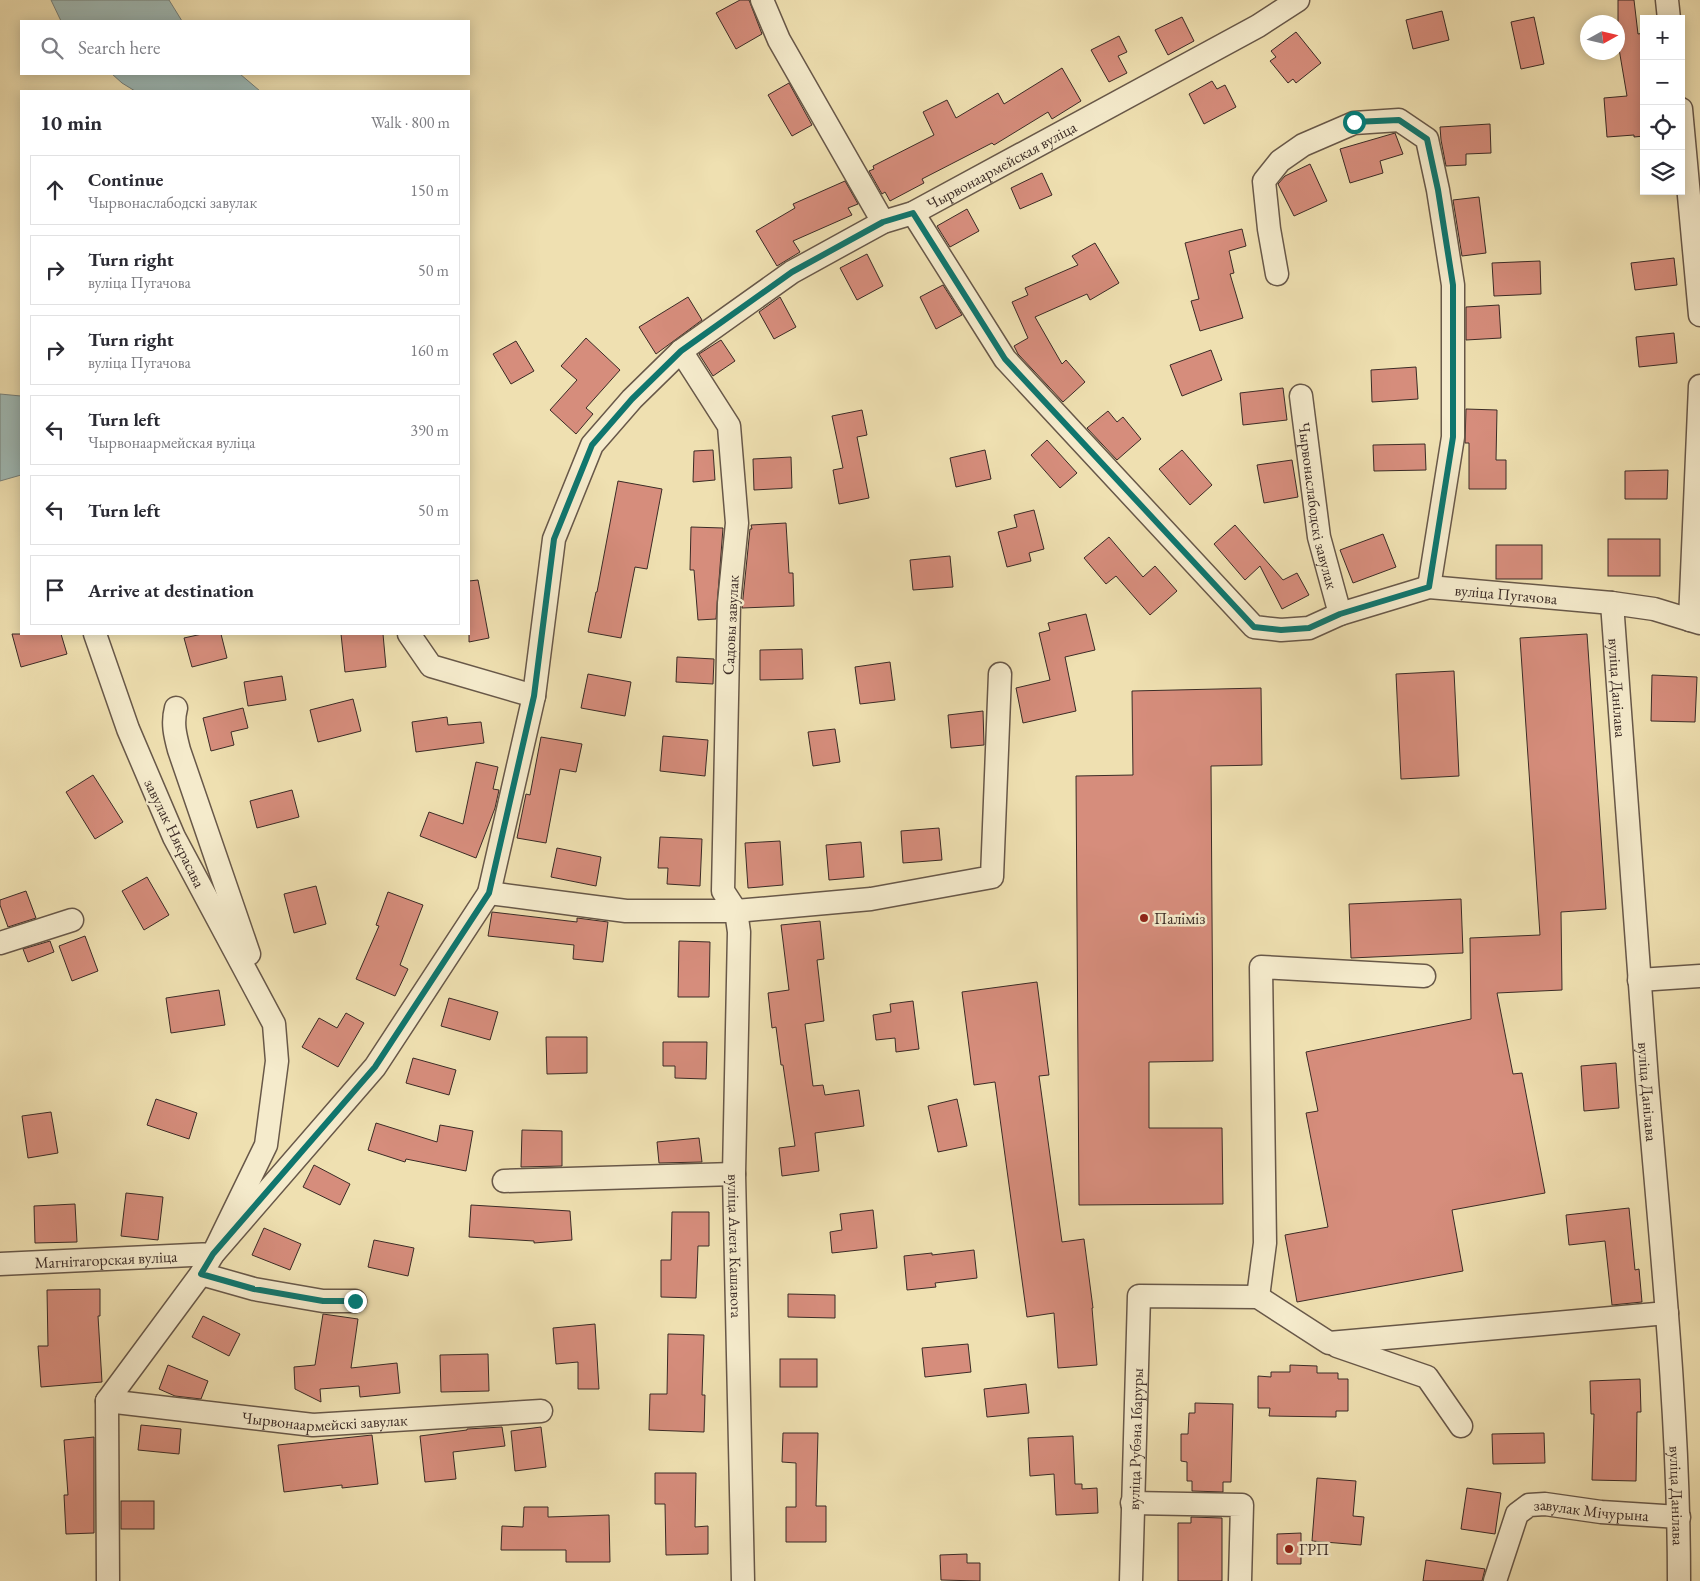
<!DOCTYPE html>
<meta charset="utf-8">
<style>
:root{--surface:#fff;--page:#f2f2f3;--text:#2b2b33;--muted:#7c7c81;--line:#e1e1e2}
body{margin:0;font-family:"EB Garamond",serif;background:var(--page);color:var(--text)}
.controls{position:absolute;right:15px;top:15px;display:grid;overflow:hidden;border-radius:0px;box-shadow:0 2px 12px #0003}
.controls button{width:45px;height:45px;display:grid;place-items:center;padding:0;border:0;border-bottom:1px solid var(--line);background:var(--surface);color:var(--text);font:25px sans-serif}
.compass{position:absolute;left:1580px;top:15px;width:45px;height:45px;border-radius:50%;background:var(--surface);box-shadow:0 2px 12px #0003;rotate:82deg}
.stop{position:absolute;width:15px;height:15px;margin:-11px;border:4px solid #0f766e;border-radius:50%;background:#fff}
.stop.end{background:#0f766e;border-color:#fff;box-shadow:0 1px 5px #0008}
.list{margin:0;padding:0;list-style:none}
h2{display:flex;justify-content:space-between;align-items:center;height:65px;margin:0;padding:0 20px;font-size:21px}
h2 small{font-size:16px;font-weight:400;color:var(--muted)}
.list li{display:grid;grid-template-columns:32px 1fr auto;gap:15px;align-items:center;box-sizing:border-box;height:70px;margin:0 10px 10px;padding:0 10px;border:1px solid var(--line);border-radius:0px}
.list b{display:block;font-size:19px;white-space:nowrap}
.list p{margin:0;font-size:16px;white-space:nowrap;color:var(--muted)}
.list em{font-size:16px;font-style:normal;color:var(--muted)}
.icon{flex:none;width:28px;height:28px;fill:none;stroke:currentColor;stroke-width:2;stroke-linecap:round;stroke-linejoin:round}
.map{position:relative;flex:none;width:1700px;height:1581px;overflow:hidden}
.search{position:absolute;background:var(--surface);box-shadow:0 2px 12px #0003;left:20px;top:20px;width:450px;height:55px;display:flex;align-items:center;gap:12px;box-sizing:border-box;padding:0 18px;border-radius:0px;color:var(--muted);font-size:19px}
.panel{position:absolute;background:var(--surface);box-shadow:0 2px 12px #0003;left:20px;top:90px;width:450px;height:545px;border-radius:0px}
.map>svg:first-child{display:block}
.water{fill:#9fbab6;stroke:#77817c}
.building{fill:#d68d7c;stroke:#3b2b26}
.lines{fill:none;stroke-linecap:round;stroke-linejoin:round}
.minor-casing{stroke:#685849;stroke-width:25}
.minor{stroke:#f5ebcc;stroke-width:22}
.route{stroke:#0f766e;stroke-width:6}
.poi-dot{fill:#8f2418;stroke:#f5ebcc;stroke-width:2}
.labels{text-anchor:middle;stroke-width:5;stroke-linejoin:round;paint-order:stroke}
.street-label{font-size:16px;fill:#3b2b26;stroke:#f5ebcc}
.poi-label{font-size:16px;fill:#3b2b26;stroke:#f5ebcc;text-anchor:start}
</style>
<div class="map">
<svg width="1700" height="1581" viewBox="0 0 1700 1581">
<rect width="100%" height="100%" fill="#efe0b1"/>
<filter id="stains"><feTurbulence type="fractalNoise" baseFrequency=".004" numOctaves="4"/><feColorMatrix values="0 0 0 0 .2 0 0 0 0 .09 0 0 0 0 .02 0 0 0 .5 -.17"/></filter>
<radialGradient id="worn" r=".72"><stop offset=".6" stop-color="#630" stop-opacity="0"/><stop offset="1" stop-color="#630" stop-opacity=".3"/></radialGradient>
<!-- water -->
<g class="water">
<polygon points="51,0 169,0 182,21 61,21"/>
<polygon points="112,74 240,74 260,91 135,91 122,83"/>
<polygon points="0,394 21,396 21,475 0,481"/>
</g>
<!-- building -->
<g class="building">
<polygon points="740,0 749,0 762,34 736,49 716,13"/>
<polygon points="1618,0 1634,0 1638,34 1644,33 1644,136 1634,137 1634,135 1607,137 1604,98 1627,96 1618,43"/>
<polygon points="1442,11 1449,40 1413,49 1406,20"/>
<polygon points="1182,17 1194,41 1168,55 1155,30"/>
<polygon points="1534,17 1544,64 1521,69 1511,22"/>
<polygon points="1296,32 1321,63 1296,83 1293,79 1288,83 1270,61 1276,57 1271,51"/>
<polygon points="1119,36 1127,52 1118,56 1127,73 1109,82 1091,50"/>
<polygon points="1062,68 1081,101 1052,119 1048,112 994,145 992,143 922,179 924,183 890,201 885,192 882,194 869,171 874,169 873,166 934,135 923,112 947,100 956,118 998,93 1004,104"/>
<polygon points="1212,81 1217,89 1225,85 1236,107 1204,124 1189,94"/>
<polygon points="789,83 812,125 792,136 768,95"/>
<polygon points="1490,124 1491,153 1466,154 1466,165 1446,166 1441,140 1440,127"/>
<polygon points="1395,133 1403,154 1380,161 1383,173 1350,183 1340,149"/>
<polygon points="1310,164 1327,201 1294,216 1278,184 1285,176"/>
<polygon points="1042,173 1052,195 1020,209 1011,188"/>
<polygon points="845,181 858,204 848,208 852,215 793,241 800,252 777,266 756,231 795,208 793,204"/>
<polygon points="1479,197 1486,253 1462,256 1453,200"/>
<polygon points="967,209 979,231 950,247 937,226"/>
<polygon points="1242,229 1246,246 1229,251 1234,273 1230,274 1243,318 1200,331 1191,301 1199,299 1185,243"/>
<polygon points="1095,243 1119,283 1090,300 1087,294 1035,317 1062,364 1066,360 1085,382 1063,402 1018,354 1014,346 1028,338 1012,302 1028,295 1025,288 1078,265 1072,256"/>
<polygon points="867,254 883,286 857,300 840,268"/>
<polygon points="1674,258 1677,285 1635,290 1631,263"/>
<polygon points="1540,261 1541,294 1494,296 1492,263"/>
<polygon points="943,285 962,315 936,329 920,297"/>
<polygon points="688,297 702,320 656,354 639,327"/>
<polygon points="780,297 796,327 774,339 759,312"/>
<polygon points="1499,305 1501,338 1466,340 1466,307"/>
<polygon points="1674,333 1677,363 1639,367 1636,337"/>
<polygon points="586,338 620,370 586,408 593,414 576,434 550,410 577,380 561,366"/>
<polygon points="721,340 735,361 713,376 699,354"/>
<polygon points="516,341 534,371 511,384 493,354"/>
<polygon points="1211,350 1222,380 1182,396 1170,365"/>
<polygon points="1416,367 1418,399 1372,402 1371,370"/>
<polygon points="1283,388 1287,420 1243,425 1240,393"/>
<polygon points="1466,409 1497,410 1496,460 1506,460 1506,489 1469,489 1469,443 1465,443"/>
<polygon points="862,410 867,435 857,437 869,498 839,504 833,470 843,468 832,416"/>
<polygon points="1108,411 1117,422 1123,417 1141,439 1117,460 1087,428"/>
<polygon points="1047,440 1077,473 1060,488 1031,455"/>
<polygon points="1425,444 1426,470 1374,471 1373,445"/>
<polygon points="713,450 715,480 693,482 694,451"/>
<polygon points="985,450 991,479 956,487 950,458"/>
<polygon points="1182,450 1212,485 1190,505 1159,469"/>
<polygon points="791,457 792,488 754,490 753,459"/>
<polygon points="1292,460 1298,497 1264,503 1257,465"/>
<polygon points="1668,470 1667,499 1625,499 1625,471"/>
<polygon points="618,481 662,489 647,569 635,567 621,638 588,632 596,592 597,592"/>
<polygon points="1034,510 1044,549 1029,553 1031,561 1007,567 998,532 1017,527 1014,515"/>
<polygon points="786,523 789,573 793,573 794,606 742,608 750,529 752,529 751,525"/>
<polygon points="1235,525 1283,580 1297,573 1309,595 1282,609 1260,566 1245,580 1214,544"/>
<polygon points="691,527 723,528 716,619 698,620 694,570 690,570"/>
<polygon points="1383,534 1396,567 1353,583 1340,550"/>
<polygon points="1109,537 1143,577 1155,566 1177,591 1150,615 1116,576 1106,584 1084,558"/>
<rect x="1608" y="539" width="52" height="37"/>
<rect x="1496" y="545" width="46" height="34"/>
<polygon points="950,556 953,587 913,590 910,560"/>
<polygon points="478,580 489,638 469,642 469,581"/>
<polygon points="1086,614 1095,650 1065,657 1076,711 1023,723 1016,688 1050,680 1039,633 1050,630 1048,623"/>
<polygon points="12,634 61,634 67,654 21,667"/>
<polygon points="202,634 221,634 227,658 192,667 184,638"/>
<polygon points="341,634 383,634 386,667 345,672"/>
<polygon points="1587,634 1606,909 1561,912 1562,990 1497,993 1513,1074 1522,1073 1545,1193 1452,1210 1463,1271 1297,1302 1285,1235 1328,1227 1306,1113 1318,1111 1306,1052 1471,1019 1470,938 1540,935 1520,638"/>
<polygon points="802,649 803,679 760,680 760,650"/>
<polygon points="677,657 714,659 713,684 676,682"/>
<polygon points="890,662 895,700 860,704 855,667"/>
<polygon points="1454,671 1459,776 1401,779 1396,674"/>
<polygon points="588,674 631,682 625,716 581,708"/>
<polygon points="1652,675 1697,677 1695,722 1651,721"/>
<polygon points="282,676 286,700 248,706 244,682"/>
<polygon points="1261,688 1262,765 1211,766 1213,1061 1149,1062 1149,1128 1222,1128 1223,1204 1079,1205 1076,776 1133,775 1132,691"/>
<polygon points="353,699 361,731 318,742 310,710"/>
<polygon points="243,708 248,728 231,732 234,745 211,751 203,718"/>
<polygon points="983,711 984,745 951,748 948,715"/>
<polygon points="447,717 448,725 481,722 484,743 416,752 412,722"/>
<polygon points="835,729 840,762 813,766 808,732"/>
<polygon points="663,736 708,740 705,776 660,771"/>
<polygon points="541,737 582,744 576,772 560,769 546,843 517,838 526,794 530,795"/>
<polygon points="476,762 498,767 493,789 499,790 495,808 476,858 420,836 429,812 463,824"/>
<polygon points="93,775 123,822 95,839 66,792"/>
<polygon points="292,790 299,817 257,828 250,801"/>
<polygon points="939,828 942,860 903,863 901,831"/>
<polygon points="660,837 702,839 700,886 667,884 668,868 658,868"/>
<polygon points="780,841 783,885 748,888 745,843"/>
<polygon points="861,842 864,877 829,880 826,845"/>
<polygon points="557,848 601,857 596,886 551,877"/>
<polygon points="147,877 169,915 144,930 122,891"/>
<polygon points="316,886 326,924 294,933 284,894"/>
<polygon points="26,891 36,918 8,927 0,905 0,900"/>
<polygon points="388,892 423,905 400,965 408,969 395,996 356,979 379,926 376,925"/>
<polygon points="1461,899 1463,953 1351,958 1349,904"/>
<polygon points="492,912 577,922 577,918 608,922 603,962 573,959 574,945 488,936"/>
<polygon points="820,921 824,959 817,960 824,1021 805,1024 813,1086 823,1085 825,1095 859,1090 864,1126 815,1133 819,1171 782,1176 779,1148 795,1146 783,1065 781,1065 776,1027 772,1028 768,993 789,990 781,925"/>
<polygon points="85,936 98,971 72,981 59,946"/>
<polygon points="50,941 54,952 28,962 23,949"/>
<polygon points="679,941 710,942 709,997 678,997"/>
<polygon points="1037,982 1049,1075 1039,1076 1062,1242 1084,1239 1093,1308 1092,1308 1097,1365 1058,1368 1054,1313 1027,1317 995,1082 974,1085 962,992"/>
<polygon points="219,990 225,1025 171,1033 166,998"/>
<polygon points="449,998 498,1012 490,1040 441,1026"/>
<polygon points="913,1001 919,1049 896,1052 895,1038 876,1040 873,1015 891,1012 890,1004"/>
<polygon points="346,1013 364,1023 338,1067 302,1047 319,1018 337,1028"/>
<polygon points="546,1037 587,1037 587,1073 547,1074"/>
<polygon points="663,1042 707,1042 706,1079 675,1078 675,1066 663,1066"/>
<polygon points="413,1058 456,1070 449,1095 406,1083"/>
<polygon points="1616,1063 1619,1108 1584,1111 1581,1066"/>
<polygon points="156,1099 197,1113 189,1139 147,1125"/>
<polygon points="957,1099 967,1146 938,1152 928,1106"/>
<polygon points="51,1112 58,1153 28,1158 22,1116"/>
<polygon points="376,1123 437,1142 440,1125 473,1131 466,1171 406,1159 405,1162 368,1150"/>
<polygon points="522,1130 562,1131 562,1166 521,1167"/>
<polygon points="699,1138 702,1162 659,1163 657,1142"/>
<polygon points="314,1165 350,1184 340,1205 303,1187"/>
<polygon points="126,1193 163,1197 158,1240 121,1236"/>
<polygon points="75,1204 77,1242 35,1243 34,1206"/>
<polygon points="471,1205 570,1211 572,1240 534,1243 534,1241 469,1237"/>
<polygon points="1629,1208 1635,1270 1639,1269 1642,1302 1612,1305 1605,1241 1569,1245 1566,1215"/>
<polygon points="873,1210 877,1248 832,1253 830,1232 842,1230 840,1214"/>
<polygon points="672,1212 709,1212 709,1246 698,1246 696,1298 661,1297 661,1260 671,1260"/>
<polygon points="264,1228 301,1244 290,1270 252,1255"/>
<polygon points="374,1240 414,1248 408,1276 368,1267"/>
<polygon points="974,1250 977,1278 935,1283 936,1287 907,1290 904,1256 932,1253 932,1255"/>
<polygon points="100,1289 100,1316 98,1316 102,1382 41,1387 38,1346 48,1346 47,1290"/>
<polygon points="788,1294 835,1295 835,1318 788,1317"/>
<polygon points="323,1314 358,1319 351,1368 397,1363 400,1393 360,1397 359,1386 320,1389 321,1402 295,1389 294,1367 315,1365"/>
<polygon points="203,1316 240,1334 229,1356 192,1337"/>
<polygon points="595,1324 599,1389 578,1389 578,1362 556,1364 553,1328"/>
<polygon points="668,1334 704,1335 702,1395 705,1395 704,1432 649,1430 650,1394 667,1394"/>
<polygon points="968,1344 971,1372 925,1377 922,1348"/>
<polygon points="488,1354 489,1391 441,1392 440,1355"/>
<rect x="780" y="1359" width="37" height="28"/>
<polygon points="168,1365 208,1381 201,1399 175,1396 159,1389"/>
<polygon points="1290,1365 1317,1366 1317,1373 1338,1373 1338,1379 1348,1379 1348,1411 1336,1411 1336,1417 1269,1416 1270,1408 1258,1408 1258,1376 1271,1377 1271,1372 1290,1372"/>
<polygon points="1640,1379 1641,1412 1637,1412 1636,1481 1592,1480 1594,1414 1591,1414 1590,1381"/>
<polygon points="1026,1384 1029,1413 987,1417 984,1389"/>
<polygon points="1195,1403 1233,1404 1231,1482 1223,1482 1223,1492 1192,1491 1192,1481 1187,1481 1187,1462 1181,1461 1181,1434 1188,1434 1189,1413 1195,1413"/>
<polygon points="141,1425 181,1429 179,1454 138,1450"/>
<polygon points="502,1427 505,1446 453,1452 456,1479 425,1482 420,1436 467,1430 467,1429"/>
<polygon points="541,1427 546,1467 515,1471 511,1431"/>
<polygon points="783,1433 818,1433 816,1506 826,1506 826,1542 786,1542 786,1507 796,1507 796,1463 782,1462"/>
<polygon points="1544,1433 1545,1463 1493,1464 1492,1434"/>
<polygon points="372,1435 378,1484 342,1488 342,1485 284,1492 278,1445"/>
<polygon points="1073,1436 1075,1484 1082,1484 1082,1489 1097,1488 1098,1513 1056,1515 1054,1474 1030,1476 1028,1438"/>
<polygon points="94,1437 94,1533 66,1534 64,1495 68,1495 64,1440"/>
<polygon points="655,1473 696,1473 695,1527 708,1526 708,1554 666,1555 665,1504 655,1504"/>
<polygon points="1317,1478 1356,1481 1353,1516 1364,1517 1361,1545 1312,1541"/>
<polygon points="1467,1488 1501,1493 1495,1534 1461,1529"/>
<rect x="121" y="1501" width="33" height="28"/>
<polygon points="524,1507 548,1507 548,1517 609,1515 610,1562 566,1562 566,1550 501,1550 502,1526 523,1527"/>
<polygon points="1191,1517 1222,1518 1222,1581 1178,1581 1178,1523 1191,1523"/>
<polygon points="1301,1533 1301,1564 1277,1564 1277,1534"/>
<polygon points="967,1554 967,1563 980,1563 980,1581 941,1580 940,1555"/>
<polygon points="1426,1560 1485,1569 1482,1581 1423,1581"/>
</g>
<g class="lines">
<!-- minor casing -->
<g class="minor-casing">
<g id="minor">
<polyline points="762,0 779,40 883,222"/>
<polyline points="1667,0 1669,19"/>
<polyline points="1681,109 1700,315"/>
<path id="s1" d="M913 213 1005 359 1254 627 1281 630 1309 628 1340 614 1429 587 1612 603 1654 609 1700 623"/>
<polyline points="1277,274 1269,229 1264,181 1280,161 1303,145 1354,123 1399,120 1427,139 1438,190 1453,285 1453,437 1429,587"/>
<path id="s2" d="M681 351 729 426 737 523 729 603 723 891 736 911 739 932 734 1174 743 1581"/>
<path id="s3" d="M1301 396 1319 537 1340 614"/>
<path id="s4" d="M1612 603C1623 762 1634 921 1647 1080 1661 1246 1679 1414 1679 1581"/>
<polyline points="1690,620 1700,386"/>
<polyline points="409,634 431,666 534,696"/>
<path d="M176 708C172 723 175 735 179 750L249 954"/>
<polyline points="489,893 626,911 736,911 871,899 992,877 1000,674"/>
<polyline points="0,943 72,920"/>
<polyline points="1639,980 1700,976"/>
<polyline points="504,1181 734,1174"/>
<path id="s5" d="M0 1264 213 1254 266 1145 277 1061 274 1024 174 837 128 729 95 634"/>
<polyline points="201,1274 254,1289 323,1301 355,1301"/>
<polyline points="1258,1297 1265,1243 1261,967 1424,976"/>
<polyline points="1337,1346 1427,1377 1461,1426"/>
<path id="s6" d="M107 1401 313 1425 541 1411"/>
<polyline points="1132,1503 1242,1505 1240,1581"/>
<path id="s7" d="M108 1581 107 1401 201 1274 213 1254 375 1067 489 893 534 696 554 539 592 445 632 399 681 351 792 272 883 222 913 213 1258 26 1298 0"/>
<path id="s8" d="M1131 1581 1139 1296 1258 1297 1329 1343 1667 1313"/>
<path id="s9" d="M1495 1581 1517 1514 1529 1505 1545 1504 1601 1512 1679 1517"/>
</g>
</g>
<!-- minor -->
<use href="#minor" class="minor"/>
</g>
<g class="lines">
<!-- route -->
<polyline class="route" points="355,1301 323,1301 254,1289 201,1274 213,1254 375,1067 489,893 534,696 554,539 592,445 632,399 681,351 792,272 883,222 913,213 1005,359 1254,627 1281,630 1309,628 1340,614 1429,587 1453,437 1453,285 1438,190 1427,139 1399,120 1354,122"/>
</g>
<!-- markers -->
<g class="poi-dot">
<circle cx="1144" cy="918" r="5"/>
<circle cx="1289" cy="1549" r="5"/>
</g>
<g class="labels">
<!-- street labels -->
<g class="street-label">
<text dy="6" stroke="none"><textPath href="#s7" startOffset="1780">Чырвонаармейская вуліца</textPath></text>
<text dy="6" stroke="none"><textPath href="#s3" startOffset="111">Чырвонаслабодскі завулак</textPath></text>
<text dy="6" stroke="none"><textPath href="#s1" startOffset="798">вуліца Пугачова</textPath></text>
<text transform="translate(730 625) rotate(-87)" y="6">Садовы завулак</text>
<text dy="6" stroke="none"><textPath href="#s4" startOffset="85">вуліца Данілава</textPath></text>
<text transform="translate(175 833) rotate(64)" y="6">завулак Някрасава</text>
<text dy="6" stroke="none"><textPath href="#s4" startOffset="490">вуліца Данілава</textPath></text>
<text dy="6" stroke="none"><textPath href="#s2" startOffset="914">вуліца Алега Кашавога</textPath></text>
<text dy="6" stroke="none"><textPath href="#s5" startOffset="106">Магнітагорская вуліца</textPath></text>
<text dy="6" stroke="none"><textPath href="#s6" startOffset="219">Чырвонаармейскі завулак</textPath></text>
<text dy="6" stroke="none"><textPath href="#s8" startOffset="142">вуліца Рубэна Ібаруры</textPath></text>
<text dy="6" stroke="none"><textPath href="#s4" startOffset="895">вуліца Данілава</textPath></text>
<text dy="6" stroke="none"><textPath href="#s9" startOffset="148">завулак Мічурына</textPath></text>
</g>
<!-- poi labels -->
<g class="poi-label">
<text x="1154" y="924">Паліміз</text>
<text x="1299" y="1555">ГРП</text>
</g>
</g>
<rect width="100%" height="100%" filter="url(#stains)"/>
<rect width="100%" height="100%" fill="url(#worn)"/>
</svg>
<div class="controls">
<button>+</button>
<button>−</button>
<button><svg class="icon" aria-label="locate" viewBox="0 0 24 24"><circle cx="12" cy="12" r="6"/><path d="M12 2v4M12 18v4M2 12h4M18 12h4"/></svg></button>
<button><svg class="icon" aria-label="layers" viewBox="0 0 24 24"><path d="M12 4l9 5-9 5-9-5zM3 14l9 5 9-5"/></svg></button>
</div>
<svg class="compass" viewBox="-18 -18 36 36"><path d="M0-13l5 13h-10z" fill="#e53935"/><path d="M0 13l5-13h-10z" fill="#7c7c81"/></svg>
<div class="stop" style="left:1354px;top:122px"></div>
<div class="stop end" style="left:355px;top:1301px"></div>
<div class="search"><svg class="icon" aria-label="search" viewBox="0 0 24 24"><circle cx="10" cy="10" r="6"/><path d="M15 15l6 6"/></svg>Search here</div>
<section class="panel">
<h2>10 min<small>Walk · 800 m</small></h2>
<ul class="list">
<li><svg class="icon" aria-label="ahead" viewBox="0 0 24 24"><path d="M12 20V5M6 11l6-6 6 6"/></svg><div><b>Continue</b><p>Чырвонаслабодскі завулак</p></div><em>150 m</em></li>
<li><svg class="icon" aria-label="right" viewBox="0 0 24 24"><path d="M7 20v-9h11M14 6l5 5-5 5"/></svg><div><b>Turn right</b><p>вуліца Пугачова</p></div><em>50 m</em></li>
<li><svg class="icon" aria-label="right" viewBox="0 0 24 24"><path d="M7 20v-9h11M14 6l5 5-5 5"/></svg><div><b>Turn right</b><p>вуліца Пугачова</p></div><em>160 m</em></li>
<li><svg class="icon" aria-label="left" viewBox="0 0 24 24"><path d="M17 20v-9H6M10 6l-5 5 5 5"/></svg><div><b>Turn left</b><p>Чырвонаармейская вуліца</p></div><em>390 m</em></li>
<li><svg class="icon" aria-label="left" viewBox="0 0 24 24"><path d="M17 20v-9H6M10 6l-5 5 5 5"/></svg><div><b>Turn left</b></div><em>50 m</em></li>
<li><svg class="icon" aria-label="arrive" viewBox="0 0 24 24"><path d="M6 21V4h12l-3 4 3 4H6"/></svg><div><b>Arrive at destination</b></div></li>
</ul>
</section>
</div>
